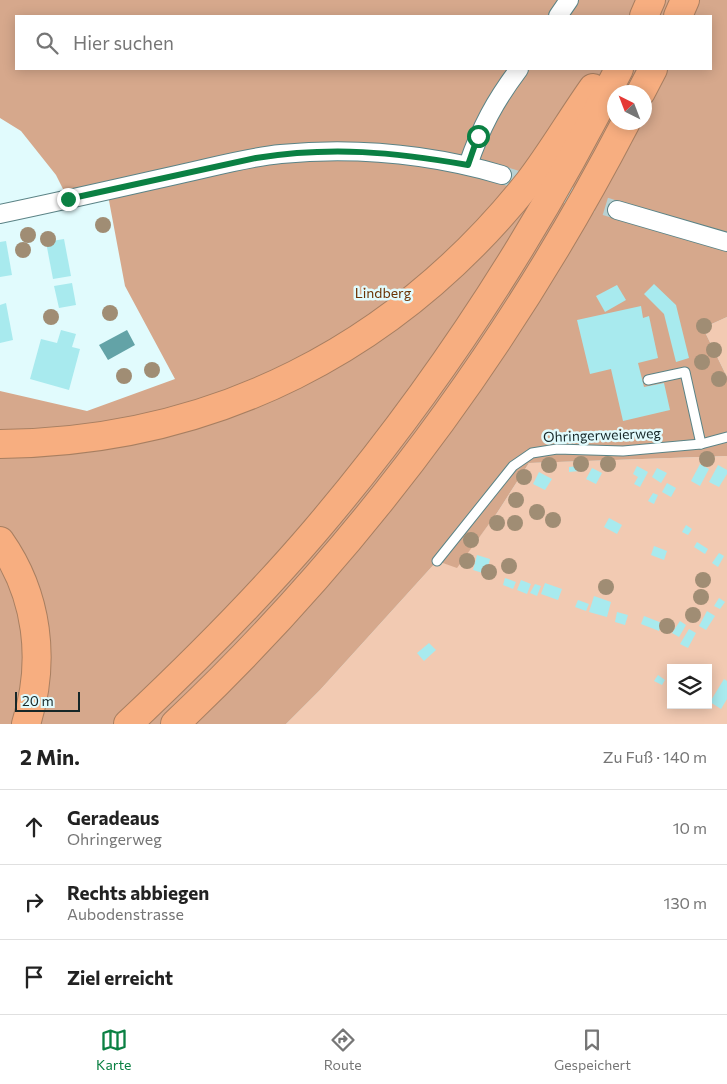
<!DOCTYPE html>
<html lang="de">
<meta charset="utf-8">
<style>
:root{--surface:#fff;--page:#f6f6f6;--text:#222;--muted:#767676;--line:#e0e0e0;--accent:#0b8043}
body{margin:0;font-family:Commissioner,sans-serif;background:var(--page);color:var(--text)}
.controls{position:absolute;right:15px;bottom:15px;display:grid;overflow:hidden;border-radius:0px;box-shadow:0 2px 12px #0003}
.controls button{width:45px;height:45px;display:grid;place-items:center;padding:0;border:0;border-bottom:1px solid var(--line);background:var(--surface);color:var(--text);font:25px sans-serif}
.compass{position:absolute;left:607px;top:85px;width:45px;height:45px;border-radius:50%;background:var(--surface);box-shadow:0 2px 12px #0003;rotate:318deg}
.scale{position:absolute;left:15px;bottom:12px;width:65px;box-sizing:border-box;padding-left:5px;border:2px solid #162728;border-top:0;font-size:14px;line-height:18px;white-space:nowrap;color:#162728;-webkit-text-stroke:4px #e1fbfd;paint-order:stroke}
.stop{position:absolute;width:15px;height:15px;margin:-11px;border:4px solid #0b8043;border-radius:50%;background:#fff}
.stop.end{background:#0b8043;border-color:#fff;box-shadow:0 1px 5px #0008}
.list{margin:0;padding:0;list-style:none}
h2{display:flex;justify-content:space-between;align-items:center;height:65px;margin:0;padding:0 20px;font-size:21px}
h2 small{font-size:16px;font-weight:400;color:var(--muted)}
.list li{display:grid;grid-template-columns:32px 1fr auto;gap:15px;align-items:center;box-sizing:border-box;height:75px;padding:0 20px;border-top:1px solid var(--line)}
.list b{display:block;font-size:19px;white-space:nowrap}
.list p{margin:0;font-size:16px;white-space:nowrap;color:var(--muted)}
.list em{font-size:16px;font-style:normal;color:var(--muted)}
.icon{flex:none;width:28px;height:28px;fill:none;stroke:currentColor;stroke-width:2;stroke-linecap:round;stroke-linejoin:round}
.map{position:relative;flex:none;width:727px;height:724px;overflow:hidden}
.search{position:absolute;background:var(--surface);box-shadow:0 2px 12px #0003;left:15px;right:15px;top:15px;height:55px;display:flex;align-items:center;gap:12px;box-sizing:border-box;padding:0 18px;border-radius:0px;color:var(--muted);font-size:19px}
.sheet{height:290px;background:var(--surface)}
nav{display:flex;justify-content:space-around;align-items:center;box-sizing:border-box;height:70px;border-top:1px solid var(--line);background:var(--surface);font-size:14px;color:var(--muted)}
nav a{display:grid;justify-items:center;gap:2px}
nav .on{color:var(--accent)}
.map>svg:first-child{display:block}
.green{fill:#f2cab2;fill-rule:evenodd}
.forest{fill:#d6a88c;fill-rule:evenodd}
.water{fill:#63a3a7}
.building{fill:#a8eaee}
.lines{fill:none;stroke-linecap:round;stroke-linejoin:round}
.street-tunnel{stroke:#b8d1d2;stroke-width:18;stroke-dasharray:18 9;stroke-linecap:butt}
.lane-casing{stroke:#5b8386;stroke-width:11}
.street-casing{stroke:#5b8386;stroke-width:20}
.highway-casing{stroke:#a87f61;stroke-width:30}
.lane{stroke:#fff;stroke-width:9}
.street{stroke:#fff;stroke-width:18}
.highway{stroke:#f7ae80;stroke-width:28}
.tree{fill:#a08d74}
.route{stroke:#0b8043;stroke-width:6}
.labels{text-anchor:middle;stroke-width:5;stroke-linejoin:round;paint-order:stroke}
.park-label{font-size:14px;fill:#6b3303;stroke:#e1fbfd}
.street-label{font-size:14px;fill:#162728;stroke:#e1fbfd}
</style>
<div class="map">
<svg width="727" height="724" viewBox="0 0 727 724">
<rect width="100%" height="100%" fill="#e1fbfd"/>
<!-- green -->
<g class="green">
<polygon points="727,317 727,377 703,328"/>
<path d="M727 456V724H286L320 690 437 561 457 567 497 513 529 463ZM671 668H708V705H671Z"/>
</g>
<!-- forest -->
<path class="forest" d="M0 0H727V317L703 328 727 377V456L529 463 497 513 457 568 437 561 320 690 286 724H0V391L87 411 175 379 125 286 107 190 68 199 56 175 21 131 0 118ZM16 16H711V69H16ZM614 92H644V122H614Z"/>
<!-- water -->
<polygon class="water" points="127,330 135,345 108,360 99,345"/>
<!-- building -->
<g class="building">
<polygon points="64,239 71,276 53,279 46,242"/>
<polygon points="6,241 12,275 0,277 0,242"/>
<polygon points="72,283 76,305 59,308 54,286"/>
<polygon points="654,284 676,305 689,358 676,362 664,314 644,294"/>
<polygon points="617,285 626,300 605,312 596,296"/>
<polygon points="6,303 13,340 0,343 0,305"/>
<polygon points="641,306 643,318 649,316 658,358 638,363 644,387 664,383 670,410 623,421 611,369 590,374 577,320"/>
<polygon points="61,330 76,334 72,347 80,349 69,390 30,379 41,339 57,343"/>
<polygon points="700,464 709,469 700,486 691,481"/>
<polygon points="718,465 727,470 727,474 719,487 709,482"/>
<polygon points="578,466 579,471 569,472 569,467"/>
<polygon points="637,466 648,472 640,487 634,484 638,477 633,474"/>
<polygon points="592,468 602,473 596,484 586,479"/>
<polygon points="657,468 667,473 661,483 652,477"/>
<polygon points="539,472 552,479 545,490 533,484"/>
<polygon points="667,483 676,488 671,497 662,492"/>
<polygon points="653,493 658,495 654,504 648,501"/>
<polygon points="609,518 622,525 617,534 604,527"/>
<polygon points="686,525 692,529 688,535 682,532"/>
<polygon points="697,542 708,549 705,554 694,547"/>
<polygon points="654,546 667,551 664,560 651,555"/>
<polygon points="719,553 724,556 718,567 712,563"/>
<polygon points="477,555 490,559 486,574 473,570"/>
<polygon points="505,578 516,582 513,589 503,585"/>
<polygon points="521,580 531,584 527,594 517,590"/>
<polygon points="545,583 562,589 558,600 541,594"/>
<polygon points="535,584 541,586 537,596 530,593"/>
<polygon points="594,596 611,602 607,617 589,612"/>
<polygon points="719,598 725,602 720,609 714,606"/>
<polygon points="578,600 589,604 586,611 575,607"/>
<polygon points="707,611 715,616 706,630 699,626"/>
<polygon points="617,612 628,615 625,625 615,622"/>
<polygon points="644,616 662,623 659,631 641,624"/>
<polygon points="680,621 686,625 679,637 672,633"/>
<polygon points="689,629 696,633 688,648 680,644"/>
<polygon points="429,643 436,650 424,661 417,653"/>
<polygon points="658,675 665,680 662,685 654,681"/>
<polygon points="724,679 727,681 727,699 721,709 710,702"/>
</g>
<g class="lines">
<!-- street-tunnel -->
<polyline class="street-tunnel" points="502,175 617,210"/>
<!-- lane casing -->
<g class="lane-casing">
<g id="lane">
<polyline points="648,380 685,372 701,444"/>
<polyline points="437,561 513,466 532,453 557,449 623,451 701,444 727,437"/>
</g>
</g>
<!-- street casing -->
<g class="street-casing">
<g id="street">
<polyline points="558,16 569,0"/>
<path d="M468 165C481 127 495 101 519 69"/>
<polyline points="617,210 727,242"/>
<path d="M0 214C62 201 123 187 185 173 217 166 249 157 281 154 356 147 430 154 502 175"/>
</g>
</g>
<!-- highway casing -->
<g class="highway-casing">
<g id="highway">
<polyline points="644,16 651,0"/>
<polyline points="678,16 685,0"/>
<polyline points="641,92 653,69"/>
<path d="M0 444C214 442 396 349 529 182 552 152 571 119 593 88"/>
<path d="M0 541C38 595 46 661 26 724"/>
<path d="M128 724C193 663 257 599 315 531 435 390 536 235 619 69"/>
<path d="M175 724C361 548 508 349 626 122"/>
</g>
</g>
<!-- lane -->
<use href="#lane" class="lane"/>
<!-- street -->
<use href="#street" class="street"/>
<!-- highway -->
<use href="#highway" class="highway"/>
</g>
<!-- trees -->
<g class="tree">
<circle cx="103" cy="225" r="8"/>
<circle cx="28" cy="235" r="8"/>
<circle cx="48" cy="239" r="8"/>
<circle cx="23" cy="250" r="8"/>
<circle cx="110" cy="313" r="8"/>
<circle cx="51" cy="317" r="8"/>
<circle cx="704" cy="326" r="8"/>
<circle cx="714" cy="350" r="8"/>
<circle cx="702" cy="362" r="8"/>
<circle cx="152" cy="370" r="8"/>
<circle cx="124" cy="376" r="8"/>
<circle cx="719" cy="379" r="8"/>
<circle cx="707" cy="459" r="8"/>
<circle cx="581" cy="464" r="8"/>
<circle cx="608" cy="464" r="8"/>
<circle cx="549" cy="465" r="8"/>
<circle cx="524" cy="477" r="8"/>
<circle cx="516" cy="500" r="8"/>
<circle cx="537" cy="512" r="8"/>
<circle cx="553" cy="520" r="8"/>
<circle cx="497" cy="523" r="8"/>
<circle cx="515" cy="523" r="8"/>
<circle cx="471" cy="540" r="8"/>
<circle cx="467" cy="561" r="8"/>
<circle cx="509" cy="566" r="8"/>
<circle cx="489" cy="572" r="8"/>
<circle cx="703" cy="580" r="8"/>
<circle cx="606" cy="587" r="8"/>
<circle cx="701" cy="597" r="8"/>
<circle cx="693" cy="615" r="8"/>
<circle cx="667" cy="626" r="8"/>
</g>
<g class="lines">
<!-- route -->
<path class="route" d="M68 199 256 158C332 146 393 152 468 165L478 136"/>
</g>
<g class="labels">
<!-- park labels -->
<g class="park-label">
<text x="383" y="298">Lindberg</text>
</g>
<!-- street labels -->
<g class="street-label">
<text transform="translate(602 435) rotate(-2)" y="5">Ohringerweierweg</text>
</g>
</g>
</svg>
<div class="controls">
<button><svg class="icon" aria-label="layers" viewBox="0 0 24 24"><path d="M12 4l9 5-9 5-9-5zM3 14l9 5 9-5"/></svg></button>
</div>
<svg class="compass" viewBox="-18 -18 36 36"><path d="M0-13l5 13h-10z" fill="#e53935"/><path d="M0 13l5-13h-10z" fill="#767676"/></svg>
<div class="scale">20 m</div>
<div class="stop" style="left:478px;top:136px"></div>
<div class="stop end" style="left:68px;top:199px"></div>
<div class="search"><svg class="icon" aria-label="search" viewBox="0 0 24 24"><circle cx="10" cy="10" r="6"/><path d="M15 15l6 6"/></svg>Hier suchen</div>
</div>
<section class="sheet">
<h2>2 Min.<small>Zu Fuß · 140 m</small></h2>
<ul class="list">
<li><svg class="icon" aria-label="ahead" viewBox="0 0 24 24"><path d="M12 20V5M6 11l6-6 6 6"/></svg><div><b>Geradeaus</b><p>Ohringerweg</p></div><em>10 m</em></li>
<li><svg class="icon" aria-label="right" viewBox="0 0 24 24"><path d="M7 20v-9h11M14 6l5 5-5 5"/></svg><div><b>Rechts abbiegen</b><p>Aubodenstrasse</p></div><em>130 m</em></li>
<li><svg class="icon" aria-label="arrive" viewBox="0 0 24 24"><path d="M6 21V4h12l-3 4 3 4H6"/></svg><div><b>Ziel erreicht</b></div></li>
</ul>
</section>
<nav>
<a class="on"><svg class="icon" aria-label="map" viewBox="0 0 24 24"><path d="M3 6l6-2 6 2 6-2v14l-6 2-6-2-6 2zM9 4v14M15 6v14"/></svg>Karte</a>
<a><svg class="icon" aria-label="directions" viewBox="0 0 24 24"><path d="M12 3l9 9-9 9-9-9zM9 14v-3h6M13 9l2 2-2 2"/></svg>Route</a>
<a><svg class="icon" aria-label="saved" viewBox="0 0 24 24"><path d="M7 4h10v16l-5-4-5 4z"/></svg>Gespeichert</a>
</nav>
